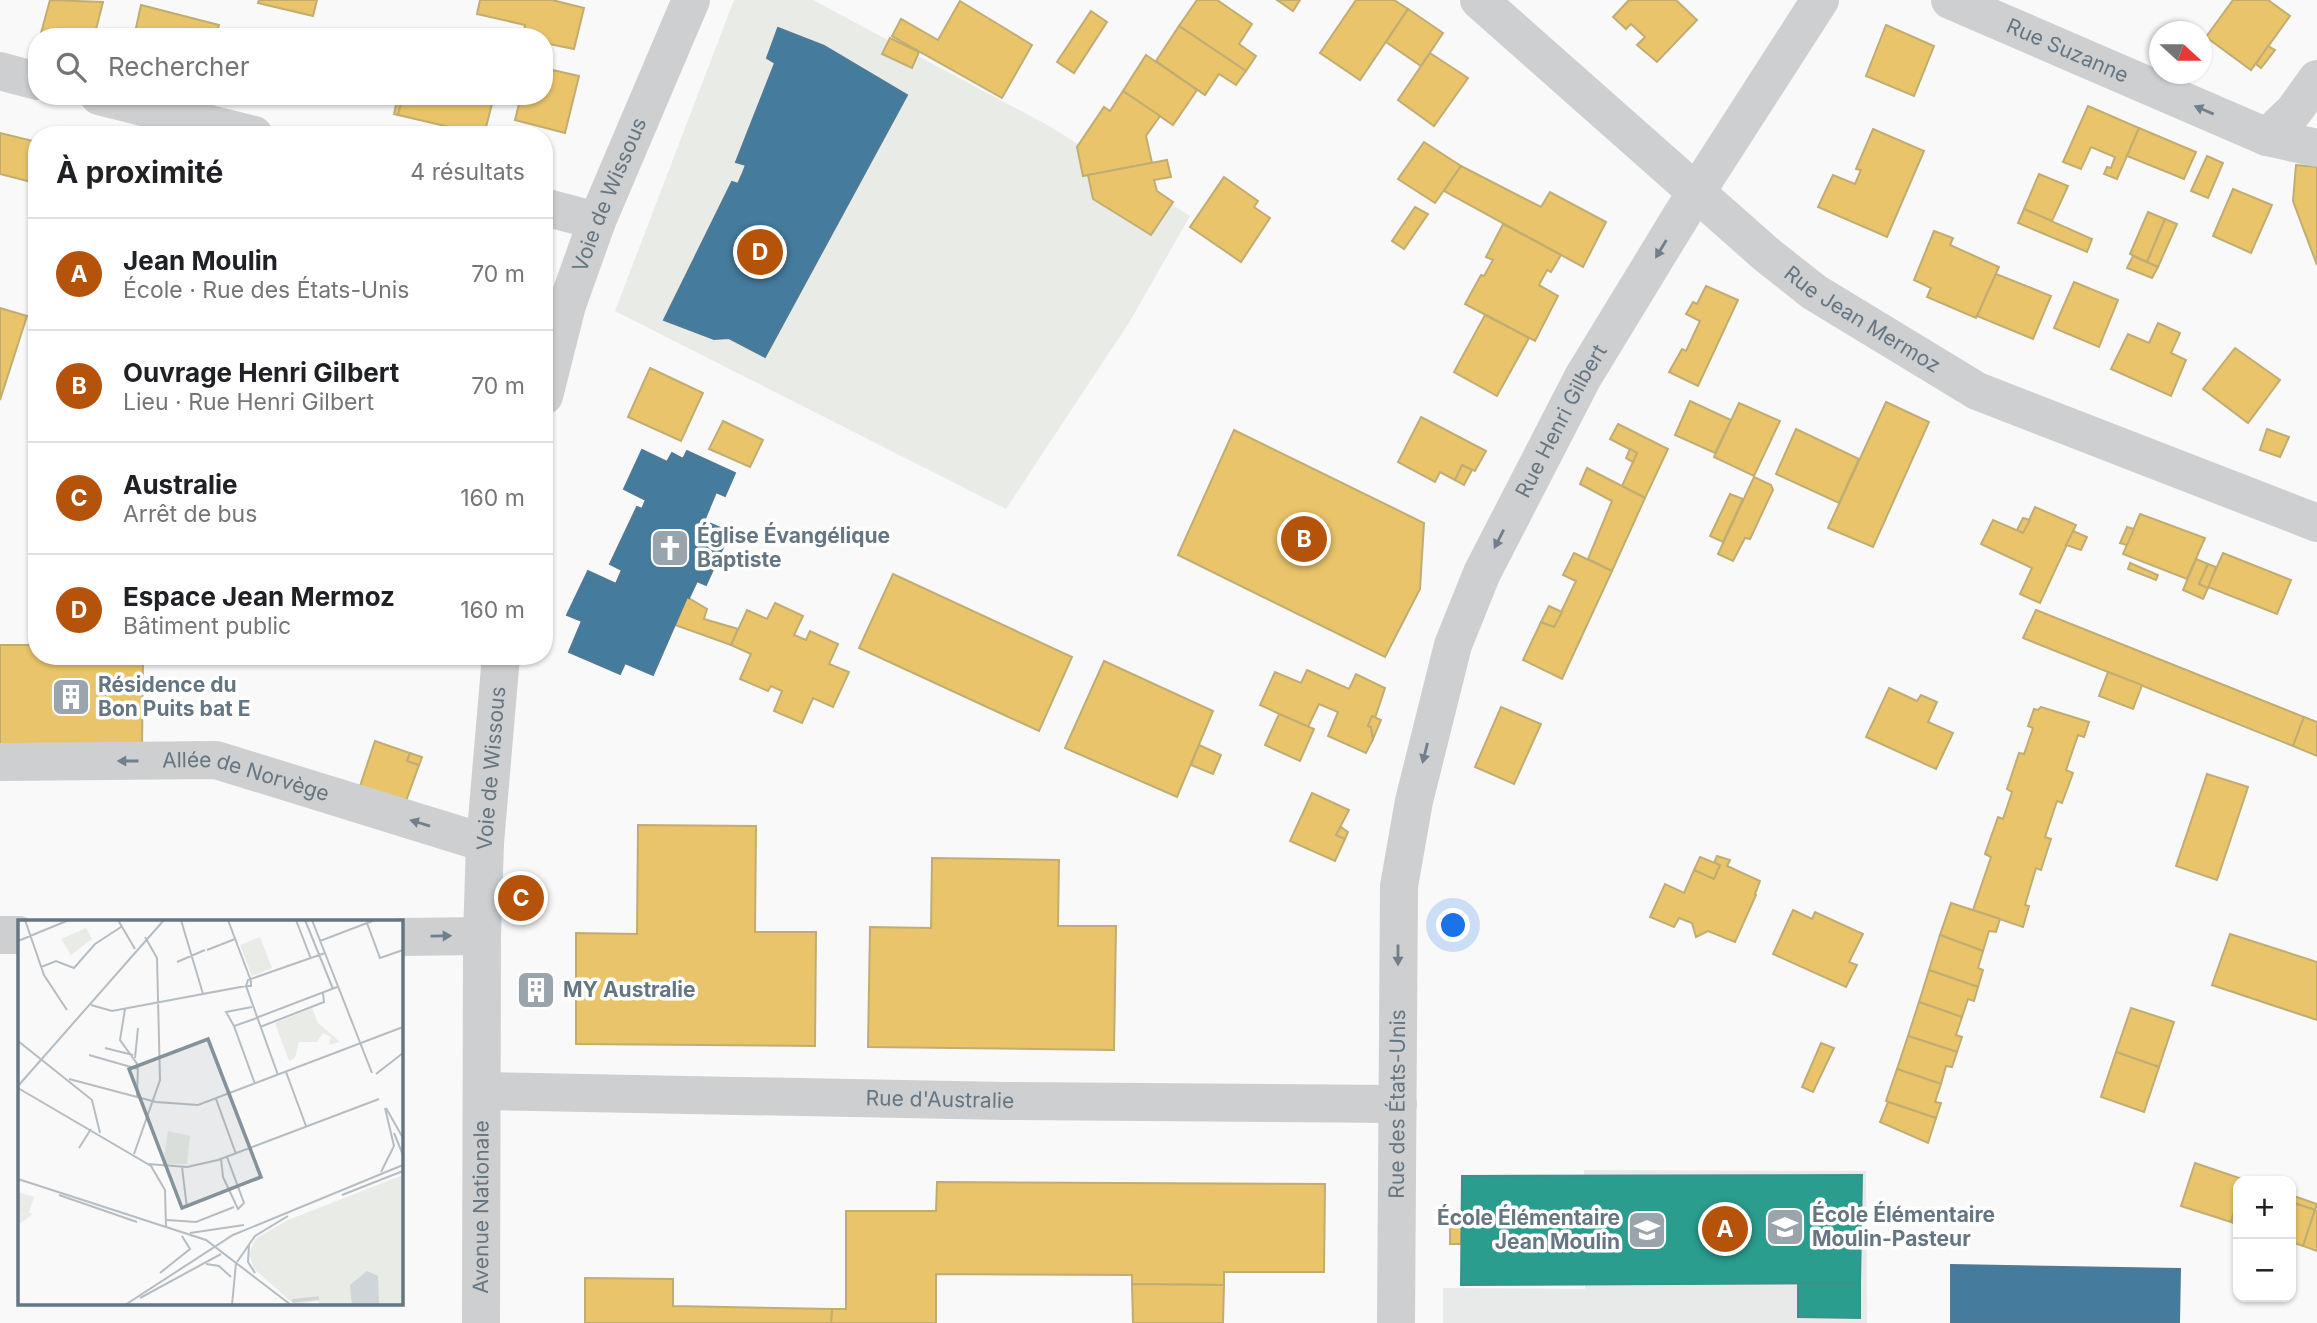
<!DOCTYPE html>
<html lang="fr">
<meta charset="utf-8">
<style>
:root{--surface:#fff;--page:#f6f6f6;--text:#202124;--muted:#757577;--line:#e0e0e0;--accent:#b45309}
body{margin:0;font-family:Inter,sans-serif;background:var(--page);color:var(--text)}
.controls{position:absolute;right:21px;bottom:21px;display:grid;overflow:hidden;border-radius:14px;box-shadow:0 2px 5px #0004}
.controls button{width:63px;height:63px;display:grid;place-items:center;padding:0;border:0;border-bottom:2px solid var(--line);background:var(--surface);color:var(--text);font:35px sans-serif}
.compass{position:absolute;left:2149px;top:21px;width:63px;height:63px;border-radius:50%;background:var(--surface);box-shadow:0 2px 5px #0004;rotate:111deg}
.you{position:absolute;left:1454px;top:926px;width:24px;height:24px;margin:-18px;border:5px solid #fff;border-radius:50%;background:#1a73e8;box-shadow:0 0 0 10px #1a73e833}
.badge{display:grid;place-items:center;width:46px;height:46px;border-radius:50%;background:var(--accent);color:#fff;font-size:23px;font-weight:700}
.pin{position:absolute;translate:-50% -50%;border:4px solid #fff;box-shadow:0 2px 7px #0006}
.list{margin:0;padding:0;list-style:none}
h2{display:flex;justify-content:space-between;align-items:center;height:91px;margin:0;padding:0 28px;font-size:30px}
h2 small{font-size:23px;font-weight:400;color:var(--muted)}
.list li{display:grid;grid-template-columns:46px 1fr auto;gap:21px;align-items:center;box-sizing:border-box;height:112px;padding:0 28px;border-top:2px solid var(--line)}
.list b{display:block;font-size:26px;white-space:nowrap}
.list p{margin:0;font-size:23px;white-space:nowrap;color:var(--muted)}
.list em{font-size:23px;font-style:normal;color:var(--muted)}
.icon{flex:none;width:38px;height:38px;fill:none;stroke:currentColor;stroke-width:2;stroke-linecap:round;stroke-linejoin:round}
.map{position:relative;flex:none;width:2317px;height:1323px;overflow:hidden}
.search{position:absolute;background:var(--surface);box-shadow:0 2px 5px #0004;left:28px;top:28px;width:525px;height:77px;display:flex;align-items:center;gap:18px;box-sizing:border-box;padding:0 24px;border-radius:28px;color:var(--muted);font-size:26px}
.panel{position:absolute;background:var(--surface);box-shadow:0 2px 5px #0004;left:28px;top:126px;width:525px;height:539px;border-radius:28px}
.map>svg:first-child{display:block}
.built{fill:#e8e9e9}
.green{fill:#e8ebe6}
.homes{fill:#e9c46a;stroke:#c1ad72;stroke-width:2}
.schools{fill:#2a9d8f;stroke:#3c918b;stroke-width:2}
.public{fill:#457b9d;stroke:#4f7a95;stroke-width:2}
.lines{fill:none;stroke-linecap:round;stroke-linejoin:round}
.minor{stroke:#cecfd0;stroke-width:38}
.oneway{fill:#707f8b}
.labels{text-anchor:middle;stroke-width:7;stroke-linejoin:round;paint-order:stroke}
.street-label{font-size:21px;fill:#657683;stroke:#fff}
.poi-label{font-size:21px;font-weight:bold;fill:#657683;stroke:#fff;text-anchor:start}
.inset-river{fill:none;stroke:#ced6d9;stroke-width:3.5}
.inset-road{fill:none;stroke:#b5bdc3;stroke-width:2}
.view{fill:#84929c;fill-opacity:0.15;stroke:#84929c;stroke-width:3.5}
.inset-edge{fill:none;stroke:#657683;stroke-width:3.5}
</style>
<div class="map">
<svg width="2317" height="1323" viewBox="0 0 2317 1323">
<rect width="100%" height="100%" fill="#f9f9f9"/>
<!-- built -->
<polygon class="built" points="1584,1170 1866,1171 1867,1323 1443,1323 1443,1288 1585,1289"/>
<!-- green -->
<polygon class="green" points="734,0 813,0 1051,127 1190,216 1130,321 1006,509 615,311"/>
<!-- homes -->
<g class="homes">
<polygon points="50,0 103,2 94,37 55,37 41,33"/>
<polygon points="259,0 317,0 313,16 258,3"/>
<polygon points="480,0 552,0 584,8 574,49 544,43 544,37 523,37 525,25 477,14"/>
<polygon points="1197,0 1217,0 1252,24 1239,44 1256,56 1246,71 1179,26"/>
<polygon points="1277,0 1300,0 1293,11"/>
<polygon points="1356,0 1394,0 1408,9 1360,80 1320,53"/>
<polygon points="1629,0 1676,0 1697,20 1657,62 1637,45 1645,37 1631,24 1626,29 1613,17"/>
<polygon points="2233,0 2268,0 2290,16 2251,70 2206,37"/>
<polygon points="960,1 1032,45 1002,98 892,36 901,19 938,40"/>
<polygon points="141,5 219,25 216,37 134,37"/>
<polygon points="1408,9 1443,33 1421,66 1386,42"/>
<polygon points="1091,11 1107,22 1074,73 1057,62"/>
<polygon points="1886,25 1934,46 1914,96 1866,76"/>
<polygon points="1179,26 1246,71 1236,85 1219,74 1205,95 1156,61"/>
<polygon points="890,38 919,52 912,68 882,54"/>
<polygon points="2268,46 2275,50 2261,68 2256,64"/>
<polygon points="1430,53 1468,78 1434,126 1398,100"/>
<polygon points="1146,55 1197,90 1173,125 1123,91"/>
<polygon points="544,68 579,76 565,133 515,120 521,96 544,96"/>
<polygon points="1123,91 1160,116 1146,136 1152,163 1083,176 1077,147 1104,107 1110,111"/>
<polygon points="398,96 403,96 398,115 394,114"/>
<polygon points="403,96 494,96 484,135 398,115"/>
<polygon points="2088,106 2139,128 2117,179 2104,174 2107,167 2111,168 2115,157 2091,147 2081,169 2063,162"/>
<polygon points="2139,128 2196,152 2184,179 2127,156"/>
<polygon points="1873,129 1924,151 1887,237 1818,207 1833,175 1855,184 1861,170 1856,169"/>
<polygon points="0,133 37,142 35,183 0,174"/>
<polygon points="1424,142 1461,166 1435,203 1398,179"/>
<polygon points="2207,156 2223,163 2208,198 2191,191"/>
<polygon points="1167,160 1171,177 1154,180 1157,191 1173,202 1151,235 1093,199 1088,175"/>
<polygon points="2296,165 2317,167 2317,265 2293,201"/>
<polygon points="1461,166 1541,207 1550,192 1606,222 1583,267 1444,191"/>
<polygon points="2039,174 2068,186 2052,221 2024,209"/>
<polygon points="1224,177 1258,201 1254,207 1270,218 1241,262 1190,227"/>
<polygon points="2233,189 2272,205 2251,253 2213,236"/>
<polygon points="1415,207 1428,214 1404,249 1392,241"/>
<polygon points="2024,209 2092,239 2087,252 2018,223"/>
<polygon points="2148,212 2165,219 2147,262 2130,254"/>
<polygon points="2165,219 2177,224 2158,267 2147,262"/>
<polygon points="1503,224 1561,255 1551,272 1547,270 1539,285 1558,296 1535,341 1465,304 1481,275 1484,276 1493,260 1486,257"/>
<polygon points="1934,231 1953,238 1950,245 1999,267 1976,318 1927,297 1931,288 1914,280"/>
<polygon points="2133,256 2158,267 2152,278 2127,268"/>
<polygon points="1996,274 2051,296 2033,339 1977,316"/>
<polygon points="2074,282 2118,300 2099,347 2054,328"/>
<polygon points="1706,286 1738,300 1698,386 1669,372 1682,349 1686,351 1700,321 1686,314 1693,302 1697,304"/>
<polygon points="0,308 27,316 0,400"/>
<polygon points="1485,315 1529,338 1497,396 1454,372"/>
<polygon points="2158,323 2180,333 2171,353 2186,360 2171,396 2111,369 2128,334 2149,343"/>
<polygon points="2235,348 2280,380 2248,423 2203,389"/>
<polygon points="650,368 703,393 681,441 628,417"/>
<polygon points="1690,401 1731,420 1715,453 1675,435"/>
<polygon points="1886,402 1929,422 1873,547 1828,528"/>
<polygon points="1739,403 1780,421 1754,476 1714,457"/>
<polygon points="1421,417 1486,451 1475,471 1462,465 1455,480 1440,472 1435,482 1398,462"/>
<polygon points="723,421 763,440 750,467 709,449"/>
<polygon points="1618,424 1668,449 1645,498 1622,486 1637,453 1610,439"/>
<polygon points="1796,429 1859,459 1839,503 1776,474"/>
<polygon points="2267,429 2289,437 2280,457 2260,450"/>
<polygon points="1234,430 1424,523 1420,589 1385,657 1178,555"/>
<polygon points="1630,449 1637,453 1633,462 1626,458"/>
<polygon points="1462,465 1472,470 1464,485 1455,480"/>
<polygon points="1587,468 1645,498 1612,571 1588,559 1612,501 1580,484"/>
<polygon points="1754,477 1771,485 1773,490 1750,539 1745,538 1733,561 1718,554"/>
<polygon points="1730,494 1743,499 1723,542 1710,536"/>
<polygon points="2035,507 2076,525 2040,603 2020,594 2032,568 1981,544 1993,520 2023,533"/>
<polygon points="2140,514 2205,538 2187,579 2123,554"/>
<polygon points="2023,518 2030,520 2023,533 2017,530"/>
<polygon points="2127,527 2134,529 2127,545 2120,543"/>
<polygon points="2073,531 2087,537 2081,550 2066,545"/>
<polygon points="1574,553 1612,571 1562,679 1523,660 1541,622 1554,627 1576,581 1563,575"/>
<polygon points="2223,553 2291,580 2277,614 2208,587"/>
<polygon points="2196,559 2208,564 2199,584 2208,588 2203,599 2183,590"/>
<polygon points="2130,563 2158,575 2156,580 2128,569"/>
<polygon points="2208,564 2216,567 2208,588 2199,584"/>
<polygon points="893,574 1072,657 1039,731 859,648"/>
<polygon points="687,597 707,609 704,619 738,629 731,645 675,625"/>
<polygon points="775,603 803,616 794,635 806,640 810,631 838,644 829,664 849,672 833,707 813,698 802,723 774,711 782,691 771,686 768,691 740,679 751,654 731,645 747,610 767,619"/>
<polygon points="1549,606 1562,612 1554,627 1541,622"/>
<polygon points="2036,610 2304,717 2293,746 2023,638"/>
<polygon points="0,645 37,645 37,656 143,656 142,751 0,751"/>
<polygon points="1104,661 1213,711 1177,797 1065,748"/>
<polygon points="1307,670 1349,689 1356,674 1385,688 1375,718 1372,716 1368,726 1371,727 1373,739 1366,753 1328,736 1338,712 1319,704 1308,727 1260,705 1275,672 1301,683"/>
<polygon points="2108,672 2142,685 2133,709 2099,696"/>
<polygon points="1889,688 1917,701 1921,695 1937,702 1928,722 1953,733 1936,769 1866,737"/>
<polygon points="1501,707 1541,724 1514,784 1475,767"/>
<polygon points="2041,707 2089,722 2084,737 2078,735 2066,770 2073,773 2062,803 2057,801 2045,837 2051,839 2041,870 2036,868 2025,905 2029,906 2023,927 1973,910 1991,857 1985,854 1998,817 2003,819 2012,792 2007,789 2019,753 2024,754 2033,728 2028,726 2034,709 2038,710"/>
<polygon points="1279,714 1314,729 1300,761 1265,745"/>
<polygon points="1372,716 1381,720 1373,739 1371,727 1368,726"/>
<polygon points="2304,717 2317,722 2317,756 2293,746"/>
<polygon points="375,741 410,753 407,761 419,765 406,801 360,786"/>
<polygon points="1199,745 1221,755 1213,774 1191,765"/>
<polygon points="410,753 422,757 419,765 407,761"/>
<polygon points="2207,774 2248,787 2217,880 2176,866"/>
<polygon points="1312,793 1349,810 1336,835 1345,839 1335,861 1290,841"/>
<polygon points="638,825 756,826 755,932 816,932 815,1046 576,1044 576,933 637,934"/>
<polygon points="1341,827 1348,832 1345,839 1336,835"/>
<polygon points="1717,856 1730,860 1727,866 1760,881 1755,894 1756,895 1735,942 1708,931 1696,937 1692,923 1679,918 1674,927 1650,917 1665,884 1684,893 1694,870 1714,879 1720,865 1714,863"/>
<polygon points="1700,857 1720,865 1714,879 1694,870"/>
<polygon points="932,858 1059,860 1058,926 1116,926 1114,1050 868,1047 870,927 931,928"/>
<polygon points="1951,903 2000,919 1996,932 1989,931 1983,951 1940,935"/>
<polygon points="1793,910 1812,919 1815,912 1863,934 1849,962 1857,965 1846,987 1773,954"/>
<polygon points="2230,934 2317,962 2317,1020 2212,985"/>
<polygon points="1940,935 1983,951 1978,968 1983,970 1978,987 1929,970"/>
<polygon points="1929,970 1978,987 1974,1001 1968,999 1962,1017 1919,1002"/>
<polygon points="529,978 544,978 543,1002 528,1002"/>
<polygon points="1919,1002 1962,1017 1956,1035 1962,1037 1957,1052 1908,1036"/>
<polygon points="2131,1008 2174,1022 2159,1067 2116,1052"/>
<polygon points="1908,1036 1957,1052 1952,1067 1946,1066 1941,1084 1897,1069"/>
<polygon points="1821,1043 1834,1048 1813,1092 1802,1087"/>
<polygon points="2116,1052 2159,1067 2144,1112 2101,1097"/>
<polygon points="1897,1069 1941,1084 1935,1102 1941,1103 1936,1118 1886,1101"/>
<polygon points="1888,1102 1936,1118 1928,1143 1880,1122"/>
<polygon points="2195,1163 2245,1180 2238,1181 2238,1200 2231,1222 2181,1206"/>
<polygon points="937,1182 1325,1184 1324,1272 1224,1272 1224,1285 1132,1284 1132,1275 936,1274 936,1323 831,1323 832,1309 846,1309 846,1211 936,1211"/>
<polygon points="2291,1195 2317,1204 2315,1210 2291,1202"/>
<polygon points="2238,1200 2238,1225 2231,1222"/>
<polygon points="2291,1202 2315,1210 2303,1246 2291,1242"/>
<polygon points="2315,1210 2317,1211 2317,1251 2303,1246"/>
<rect x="1450" y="1217" width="12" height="27"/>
<polygon points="585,1278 673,1279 673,1306 832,1309 831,1323 585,1323"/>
<polygon points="1132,1284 1224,1285 1223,1323 1133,1323"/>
</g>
<!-- schools -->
<g class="schools">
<polygon points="1862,1175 1860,1283 1461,1285 1462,1176"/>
<polygon points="1798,1283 1860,1283 1860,1318 1798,1317"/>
</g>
<!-- public -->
<g class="public">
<polygon points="778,28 824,46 907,95 765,357 729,338 714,339 664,320 732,182 738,184 742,175 746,165 736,162 775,63 767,58"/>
<polygon points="642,450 667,462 672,453 683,459 687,451 735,473 725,496 716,492 704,521 730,532 706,585 697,581 689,598 687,597 653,675 625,663 620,674 569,652 582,621 567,615 588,571 616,584 622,570 610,564 637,507 642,509 646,500 624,489"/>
<polygon points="1951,1265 2180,1269 2179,1323 1951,1323"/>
</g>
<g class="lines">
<!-- minor -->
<g class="minor">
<path id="s1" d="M1479 0 1766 254 1814 292 1977 391 2317 523"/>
<path id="s2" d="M1950 0 2267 137 2317 148"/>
<polyline points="0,71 37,81"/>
<polyline points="99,96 254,135"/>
<polyline points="2267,137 2294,111 2317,79"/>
<polyline points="544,207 597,221"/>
<path id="s3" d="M544 396 567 305 597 221 691 0"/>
<path id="s4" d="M0 762 216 760 485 843"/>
<polyline points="0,935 19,935"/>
<polyline points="401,937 482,936"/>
<path id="s5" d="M482 1091 1006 1101 1398 1104"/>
<path id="s6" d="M481 1323 482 936 485 843 501 656"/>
<path id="s7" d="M1396 1323 1399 886 1414 801 1453 645 1482 573 1583 377 1683 213 1820 0"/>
</g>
</g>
<!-- one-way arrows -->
<defs><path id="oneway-solid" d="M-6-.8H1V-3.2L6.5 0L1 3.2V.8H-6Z" transform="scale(1.75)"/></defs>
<g class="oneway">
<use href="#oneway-solid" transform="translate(2204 110) rotate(-157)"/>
<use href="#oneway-solid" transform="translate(1661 249) rotate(121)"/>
<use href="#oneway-solid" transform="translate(1499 539) rotate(117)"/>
<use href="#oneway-solid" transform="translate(1425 753) rotate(104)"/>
<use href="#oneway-solid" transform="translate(128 761) rotate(180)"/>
<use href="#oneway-solid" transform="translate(420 823) rotate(-163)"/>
<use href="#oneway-solid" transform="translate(441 936) rotate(-1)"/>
<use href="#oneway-solid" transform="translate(1398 955) rotate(90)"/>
</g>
<!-- icons -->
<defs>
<g id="church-square" transform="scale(2.0125)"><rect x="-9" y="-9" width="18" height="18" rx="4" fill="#99a4ac" stroke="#fff"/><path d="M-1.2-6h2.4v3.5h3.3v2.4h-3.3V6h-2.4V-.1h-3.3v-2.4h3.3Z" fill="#fff"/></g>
<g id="building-square" transform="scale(2.0125)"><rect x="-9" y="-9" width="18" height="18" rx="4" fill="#99a4ac" stroke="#fff"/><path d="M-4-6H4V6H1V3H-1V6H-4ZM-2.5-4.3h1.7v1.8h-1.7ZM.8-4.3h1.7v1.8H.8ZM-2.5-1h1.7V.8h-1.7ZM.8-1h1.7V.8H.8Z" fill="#fff"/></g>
<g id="school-square" transform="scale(2.0125)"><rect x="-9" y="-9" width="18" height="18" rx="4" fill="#99a4ac" stroke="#fff"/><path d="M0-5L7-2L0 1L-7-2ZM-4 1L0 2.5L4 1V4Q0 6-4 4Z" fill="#fff"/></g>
</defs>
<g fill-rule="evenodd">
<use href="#church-square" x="670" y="548"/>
<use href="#building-square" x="71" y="697"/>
<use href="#building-square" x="536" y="990"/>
<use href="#school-square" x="1785" y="1227"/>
<use href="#school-square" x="1647" y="1230"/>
</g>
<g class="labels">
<!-- street labels -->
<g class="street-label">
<text dy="7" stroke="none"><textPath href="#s2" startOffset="128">Rue Suzanne</textPath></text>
<text dy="7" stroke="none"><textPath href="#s3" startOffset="212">Voie de Wissous</textPath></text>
<text dy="7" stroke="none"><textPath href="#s1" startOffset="500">Rue Jean Mermoz</textPath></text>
<text dy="7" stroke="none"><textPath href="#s7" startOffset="933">Rue Henri Gilbert</textPath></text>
<text dy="7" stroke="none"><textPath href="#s6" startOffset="555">Voie de Wissous</textPath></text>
<text dy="7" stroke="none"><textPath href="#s4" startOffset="248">Allée de Norvège</textPath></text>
<text dy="7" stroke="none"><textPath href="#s5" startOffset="458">Rue d'Australie</textPath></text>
<text dy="7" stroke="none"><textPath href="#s7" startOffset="219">Rue des États-Unis</textPath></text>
<text dy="7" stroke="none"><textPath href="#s6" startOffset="116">Avenue Nationale</textPath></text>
</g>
<!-- poi labels -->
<g class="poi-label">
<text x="697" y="543">Église Évangélique<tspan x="697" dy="24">Baptiste</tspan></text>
<text x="98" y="692">Résidence du<tspan x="98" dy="24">Bon Puits bat E</tspan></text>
<text x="563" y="997">MY Australie</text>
<text x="1812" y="1222">École Élémentaire<tspan x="1812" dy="24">Moulin-Pasteur</tspan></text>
<text x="1620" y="1225" text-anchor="end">École Élémentaire<tspan x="1620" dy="24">Jean Moulin</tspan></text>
</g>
</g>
<!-- overview -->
<g transform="translate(18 920)">
<rect width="385" height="385" fill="#f9f9f9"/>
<path d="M68 8 74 19 53 35 43 19ZM242 17 254 48 234 56 222 25ZM294 88 300 103 322 122 311 125 313 117 305 113 299 122H281L277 138 271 141 257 103ZM150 211 172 216 169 244H145ZM385 255V385H304L299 381 277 385 236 349 231 334 237 319 270 300ZM0 272 16 277 11 293 15 294 0 305V296L8 293 0 295Z" fill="#e8ebe6"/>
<path d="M349 351 360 356 361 385H334L332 365Z" fill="#ced6d9"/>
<path class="inset-river" d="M274 381 301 378"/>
<path class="inset-road" d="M7 0 26 55 49 90M100 0 117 29M163 0 185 74M210 0 233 61M278 0 293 39M287 0 315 69M294 0 354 153M349 3 362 38 385 30M0 21 51 0M302 21 357 0M189 30 217 19M159 42 187 30M23 47 38 41 56 48 77 24 103 7M233 61V66H228L230 60 307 33M73 85 94 91 228 66 260 155M107 89 102 120 120 145 119 178M238 98 319 67M216 106 208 92 234 87M242 107 306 82 305 73M0 121 74 180 82 213M87 128 115 135M71 135 120 149M117 138 120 108M268 152 288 206M358 154 385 133M51 159 138 182 180 185 385 107M237 164 216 106 239 98M0 166 146 0M0 168 133 246 147 270 148 307M198 179 218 234M368 188 385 218M376 213 385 235M61 228 73 209M116 234 142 160 139 38 127 17M203 239 205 257 220 289 226 283 209 237M130 244 169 247 200 240 361 179M164 247 169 288M363 252 376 226 367 188M0 259 188 320 273 385M41 275 119 302M324 275 385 251M149 300 178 302 216 287M172 313 226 305M231 325 230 342 237 353M219 342 237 316 270 296M188 344 201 346 213 357M142 353 172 329 164 316M122 378 203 334M107 385 215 315 385 245M214 385 218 343"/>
<path class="view" d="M190 119 243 257 164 288 111 149Z"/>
<rect width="385" height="385" class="inset-edge"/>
</g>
</svg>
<div class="controls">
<button>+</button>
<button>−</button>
</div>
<svg class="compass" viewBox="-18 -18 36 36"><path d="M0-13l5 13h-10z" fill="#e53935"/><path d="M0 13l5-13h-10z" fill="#757577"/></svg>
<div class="you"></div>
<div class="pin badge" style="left:1725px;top:1229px">A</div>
<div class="pin badge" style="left:1304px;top:539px">B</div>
<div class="pin badge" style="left:521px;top:898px">C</div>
<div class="pin badge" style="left:760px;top:252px">D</div>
<div class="search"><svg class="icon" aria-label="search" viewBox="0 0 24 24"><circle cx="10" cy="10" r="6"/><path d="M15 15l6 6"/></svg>Rechercher</div>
<section class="panel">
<h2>À proximité<small>4 résultats</small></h2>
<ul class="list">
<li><span class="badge">A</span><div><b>Jean Moulin</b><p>École · Rue des États-Unis</p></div><em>70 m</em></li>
<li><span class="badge">B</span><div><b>Ouvrage Henri Gilbert</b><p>Lieu · Rue Henri Gilbert</p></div><em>70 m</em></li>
<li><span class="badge">C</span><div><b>Australie</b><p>Arrêt de bus</p></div><em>160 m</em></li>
<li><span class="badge">D</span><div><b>Espace Jean Mermoz</b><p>Bâtiment public</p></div><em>160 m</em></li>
</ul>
</section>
</div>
